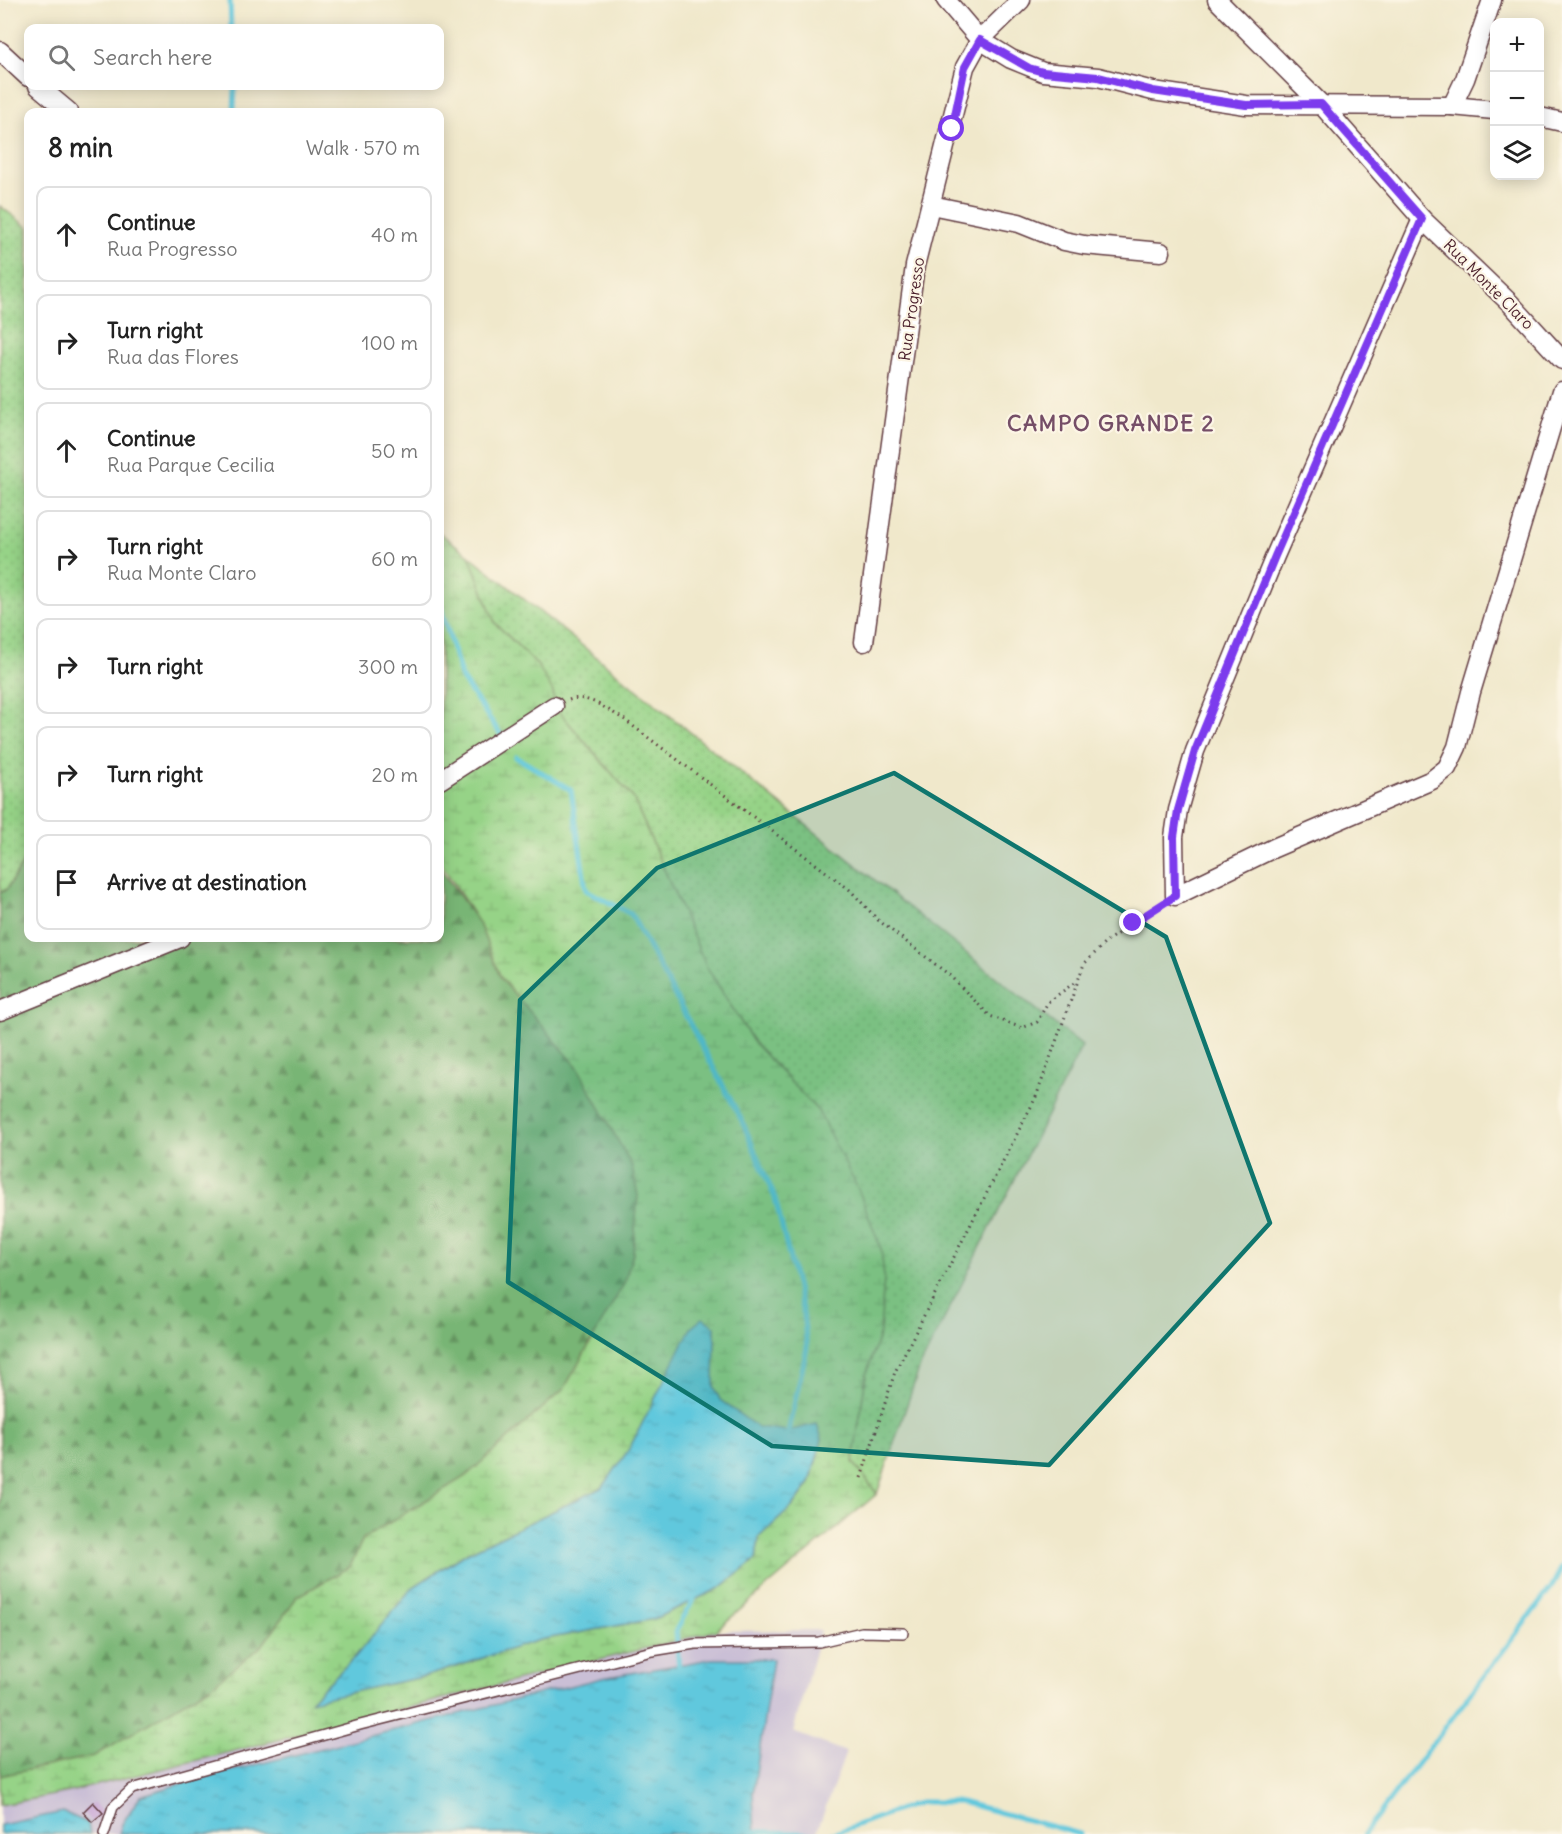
<!DOCTYPE html>
<meta charset="utf-8">
<style>
:root{--surface:#fff;--page:#f2f2f2;--text:#222;--muted:#767676;--line:#e0e0e0}
body{margin:0;font-family:Delius,sans-serif;background:var(--page);color:var(--text)}
.controls{position:absolute;right:18px;top:18px;display:grid;overflow:hidden;border-radius:12px;box-shadow:0 3px 15px #0003}
.controls button{width:54px;height:54px;display:grid;place-items:center;padding:0;border:0;border-bottom:2px solid var(--line);background:var(--surface);color:var(--text);font:30px sans-serif}
.stop{position:absolute;width:18px;height:18px;margin:-14px;border:4px solid #7c3aed;border-radius:50%;background:#fff}
.stop.end{background:#7c3aed;border-color:#fff;box-shadow:0 2px 6px #0008}
.list{margin:0;padding:0;list-style:none}
h2{display:flex;justify-content:space-between;align-items:center;height:78px;margin:0;padding:0 24px;font-size:26px}
h2 small{font-size:20px;font-weight:400;color:var(--muted)}
.list li{display:grid;grid-template-columns:39px 1fr auto;gap:18px;align-items:center;box-sizing:border-box;height:96px;margin:0 12px 12px;padding:0 12px;border:2px solid var(--line);border-radius:12px}
.list b{display:block;font-size:22px;white-space:nowrap}
.list p{margin:0;font-size:20px;white-space:nowrap;color:var(--muted)}
.list em{font-size:20px;font-style:normal;color:var(--muted)}
.icon{flex:none;width:33px;height:33px;fill:none;stroke:currentColor;stroke-width:2;stroke-linecap:round;stroke-linejoin:round}
.map{position:relative;flex:none;width:1562px;height:1834px;overflow:hidden}
.search{position:absolute;background:var(--surface);box-shadow:0 3px 15px #0003;left:24px;top:24px;width:420px;height:66px;display:flex;align-items:center;gap:15px;box-sizing:border-box;padding:0 21px;border-radius:12px;color:var(--muted);font-size:22px}
.panel{position:absolute;background:var(--surface);box-shadow:0 3px 15px #0003;left:24px;top:108px;width:420px;height:834px;border-radius:12px}
.map>svg:first-child{display:block}
.industrial{fill:#cabfd6}
.green{fill:url(#green-dots);stroke:#707959;stroke-width:1.5}
.forest{fill:url(#forest-firs);stroke:#616a50;stroke-width:1.5}
.wetland{fill:url(#wetland-marsh);stroke:#707959;stroke-width:1.5;fill-rule:evenodd}
.water{fill:url(#water-ripples);stroke:#557484;stroke-width:1.5}
.lines{fill:none;stroke-linecap:round;stroke-linejoin:round}
.stream{stroke:#60c8dd;stroke-width:5}
.building{fill:#c6a4d6}
.lane-casing{stroke:#633d43;stroke-width:12}
.street-casing{stroke:#633d43;stroke-width:21}
.path{stroke:#633d43;stroke-width:3;stroke-dasharray:1.5 4.5;stroke-linecap:butt}
.lane{stroke:#fff;stroke-width:9}
.street{stroke:#fff;stroke-width:18}
.route{stroke:#7c3aed;stroke-width:8}
.marked{fill:#0f766e;fill-opacity:0.2;stroke:#0f766e;stroke-width:4.5;stroke-linejoin:round}
.labels{text-anchor:middle;stroke-width:4.5;stroke-linejoin:round;paint-order:stroke}
.street-label{font-size:16px;fill:#4a1f2b;stroke:#fcf5e5}
.district-label{font-size:22px;font-weight:bold;letter-spacing:1.5px;fill:#754e67;stroke:#fcf5e5}
</style>
<div class="map">
<svg width="1562" height="1834" viewBox="0 0 1562 1834">
<defs>
<pattern id="green-dots" width="8" height="8" patternUnits="userSpaceOnUse" patternTransform="scale(1.5)"><rect width="8" height="8" fill="#96d387"/><path d="M2 2h.1M6 6h.1" fill="none" stroke="#83b575" stroke-width="1.8" stroke-linecap="round"/></pattern>
<pattern id="forest-firs" width="22" height="20" patternUnits="userSpaceOnUse" patternTransform="scale(1.5)"><rect width="22" height="20" fill="#78b574"/><path d="M5 1l3.5 6h-7zM16 11l3.5 6h-7z" fill="#64935f"/></pattern>
<pattern id="wetland-marsh" width="20" height="14" patternUnits="userSpaceOnUse" patternTransform="scale(1.5)"><rect width="20" height="14" fill="#96d387"/><path d="M1 5h8M5 5V1M11 12h8M15 12V8" fill="none" stroke="#83b575"/></pattern>
<pattern id="water-ripples" width="26" height="14" patternUnits="userSpaceOnUse" patternTransform="scale(1.5)"><rect width="26" height="14" fill="#60c8dd"/><path d="M2 4q2-2 4 0t4 0M15 11q2-2 4 0t4 0" fill="none" stroke="#55abbe"/></pattern>
</defs>
<rect width="100%" height="100%" fill="#fcf5e5"/>
<filter id="ink" filterUnits="userSpaceOnUse"><feTurbulence type="fractalNoise" baseFrequency=".0167" numOctaves="2"/><feDisplacementMap in="SourceGraphic" scale="12" xChannelSelector="R" yChannelSelector="G"/><feConvolveMatrix kernelMatrix="1 2 1 2 8 2 1 2 1" color-interpolation-filters="sRGB"/></filter>
<filter id="wash" filterUnits="userSpaceOnUse"><feTurbulence type="fractalNoise" baseFrequency=".008" numOctaves="4" result="noise"/><feDisplacementMap in="SourceGraphic" scale="24" xChannelSelector="R" yChannelSelector="G"/><feGaussianBlur stdDeviation="1.35" result="paint"/><feColorMatrix in="noise" values="0 0 0 0 0 0 0 0 0 0 0 0 0 0 0 0 0 1.4 0 .05"/><feComposite in="paint" operator="in"/></filter>
<g filter="url(#wash)">
<rect width="100%" height="100%" fill="#f0e8cb"/>
<!-- industrial -->
<polygon class="industrial" points="821,1630 793,1732 846,1752 816,1834 0,1834 0,1805 69,1792 715,1631"/>
<!-- green -->
<g class="green">
<polygon points="0,206 28,227 28,855 7,889 0,893"/>
<polygon points="469,555 1082,1046 919,1369 877,1494 853,1462 866,1375 880,1332 818,1111 754,1043 706,966 633,798 554,706 538,666 495,623"/>
</g>
<!-- forest -->
<polygon class="forest" points="28,855 28,938 440,938 440,868 479,923 501,978 577,1066 632,1166 638,1195 633,1254 624,1284 564,1389 466,1476 363,1539 350,1567 297,1597 262,1646 210,1687 94,1756 0,1776 0,893 7,889"/>
<!-- wetland -->
<path class="wetland" d="M440 533 469 555 495 623 538 666 553 692 554 706 633 798 706 966 754 1043 818 1111 859 1191 881 1249 884 1278 880 1332 866 1375 853 1462 877 1494 715 1631 69 1792 0 1805V1776L94 1756 210 1687 262 1646 297 1597 350 1567 363 1539 466 1476 564 1389 624 1284 633 1254 638 1195 632 1166 577 1066 501 978 479 923 440 862ZM715 1327 714 1387 720 1400 757 1427 788 1431 817 1424 822 1439 810 1484 792 1507 759 1537 756 1559 720 1588 654 1619 539 1640 427 1676 311 1700 355 1657 412 1588 463 1555 603 1487Z"/>
<!-- water -->
<g class="water">
<polygon points="703,1318 715,1327 714,1387 720,1400 757,1427 788,1431 817,1424 822,1439 810,1483 792,1507 759,1537 756,1559 720,1588 654,1619 539,1640 427,1676 310,1701 355,1657 412,1588 463,1555 603,1487 629,1449 691,1328"/>
<polygon points="711,1659 773,1659 753,1794 755,1833 761,1834 119,1834 122,1824 140,1796 183,1783 602,1678"/>
<polygon points="63,1812 88,1823 90,1834 0,1834 0,1825"/>
</g>
<g class="lines">
<!-- stream -->
<g class="stream">
<polyline points="230,0 231,28"/>
<polyline points="234,112 235,86"/>
<polyline points="440,605 462,679 501,735"/>
<polyline points="516,757 571,790 586,890 631,914 742,1121 775,1198 803,1313 807,1348 787,1436"/>
<polyline points="679,1670 676,1630 696,1595"/>
<polyline points="750,1831 817,1834"/>
<polyline points="832,1834 921,1802 961,1802 1080,1834"/>
<polyline points="1364,1834 1551,1588 1562,1567"/>
</g>
</g>
<g id="blocks">
<!-- building -->
<polygon class="building" points="93,1802 103,1813 92,1822 83,1812"/>
</g>
</g>
<g filter="url(#ink)">
<use href="#blocks" fill-opacity="0" stroke="#633d43" stroke-width="1.5"/>
<g class="lines">
<!-- lane casing -->
<g class="lane-casing">
<polyline id="lane" points="104,1834 113,1807 132,1789 360,1725 652,1651 695,1644 819,1642 862,1632 903,1633"/>
</g>
<!-- street casing -->
<g class="street-casing">
<g id="street">
<polyline points="946,0 980,40 1011,59 1043,72 1098,77 1153,91 1246,105 1452,106 1494,110"/>
<polyline points="1217,0 1321,104 1422,219 1510,303 1562,360"/>
<polyline points="0,51 28,77"/>
<polyline points="38,86 69,112"/>
<polyline points="1452,106 1465,79 1492,0"/>
<polyline points="1540,117 1562,122"/>
<polyline points="931,205 1019,223 1064,241 1084,245 1161,252"/>
<polyline points="1422,219 1275,556 1195,751 1178,810 1174,837 1175,896 1274,848 1432,780 1447,768 1457,747 1471,692 1562,391"/>
<polyline points="864,642 915,266 965,67 980,40 1021,0"/>
<polyline points="440,780 554,706"/>
<polyline points="0,1011 180,938"/>
</g>
</g>
<!-- path -->
<g class="path">
<path d="M569 700C588 693 609 711 625 720L850 890 878 920 948 974 990 1016 1022 1028 1037 1022 1048 1002 1074 983"/>
<polyline points="861,1478 895,1372 1036,1097 1084,964 1108,940 1161,905"/>
</g>
<!-- lane -->
<use href="#lane" class="lane"/>
<!-- street -->
<use href="#street" class="street"/>
</g>
</g>
<g class="lines" filter="url(#ink)">
<!-- route -->
<polyline class="route" points="952,129 965,67 980,40 1029,68 1043,72 1098,77 1153,91 1246,105 1321,104 1422,219 1275,556 1195,751 1178,810 1174,837 1175,896 1133,923"/>
</g>
<!-- marked area -->
<path class="marked" d="M894 773 1166 937 1270 1223 1049 1465 772 1446 508 1282 520 1000 657 868Z"/>
<g class="labels">
<!-- street labels -->
<g class="street-label">
<text transform="translate(1489 284) rotate(45)" y="6">Rua Monte Claro</text>
<text transform="translate(911 309) rotate(-82)" y="6">Rua Progresso</text>
</g>
<!-- district labels -->
<g class="district-label">
<text x="1111" y="431">CAMPO GRANDE 2</text>
</g>
</g>
</svg>
<div class="controls">
<button>+</button>
<button>−</button>
<button><svg class="icon" aria-label="layers" viewBox="0 0 24 24"><path d="M12 4l9 5-9 5-9-5zM3 14l9 5 9-5"/></svg></button>
</div>
<div class="stop" style="left:952px;top:129px"></div>
<div class="stop end" style="left:1133px;top:923px"></div>
<div class="search"><svg class="icon" aria-label="search" viewBox="0 0 24 24"><circle cx="10" cy="10" r="6"/><path d="M15 15l6 6"/></svg>Search here</div>
<section class="panel">
<h2>8 min<small>Walk · 570 m</small></h2>
<ul class="list">
<li><svg class="icon" aria-label="ahead" viewBox="0 0 24 24"><path d="M12 20V5M6 11l6-6 6 6"/></svg><div><b>Continue</b><p>Rua Progresso</p></div><em>40 m</em></li>
<li><svg class="icon" aria-label="right" viewBox="0 0 24 24"><path d="M7 20v-9h11M14 6l5 5-5 5"/></svg><div><b>Turn right</b><p>Rua das Flores</p></div><em>100 m</em></li>
<li><svg class="icon" aria-label="ahead" viewBox="0 0 24 24"><path d="M12 20V5M6 11l6-6 6 6"/></svg><div><b>Continue</b><p>Rua Parque Cecilia</p></div><em>50 m</em></li>
<li><svg class="icon" aria-label="right" viewBox="0 0 24 24"><path d="M7 20v-9h11M14 6l5 5-5 5"/></svg><div><b>Turn right</b><p>Rua Monte Claro</p></div><em>60 m</em></li>
<li><svg class="icon" aria-label="right" viewBox="0 0 24 24"><path d="M7 20v-9h11M14 6l5 5-5 5"/></svg><div><b>Turn right</b></div><em>300 m</em></li>
<li><svg class="icon" aria-label="right" viewBox="0 0 24 24"><path d="M7 20v-9h11M14 6l5 5-5 5"/></svg><div><b>Turn right</b></div><em>20 m</em></li>
<li><svg class="icon" aria-label="arrive" viewBox="0 0 24 24"><path d="M6 21V4h12l-3 4 3 4H6"/></svg><div><b>Arrive at destination</b></div></li>
</ul>
</section>
</div>
